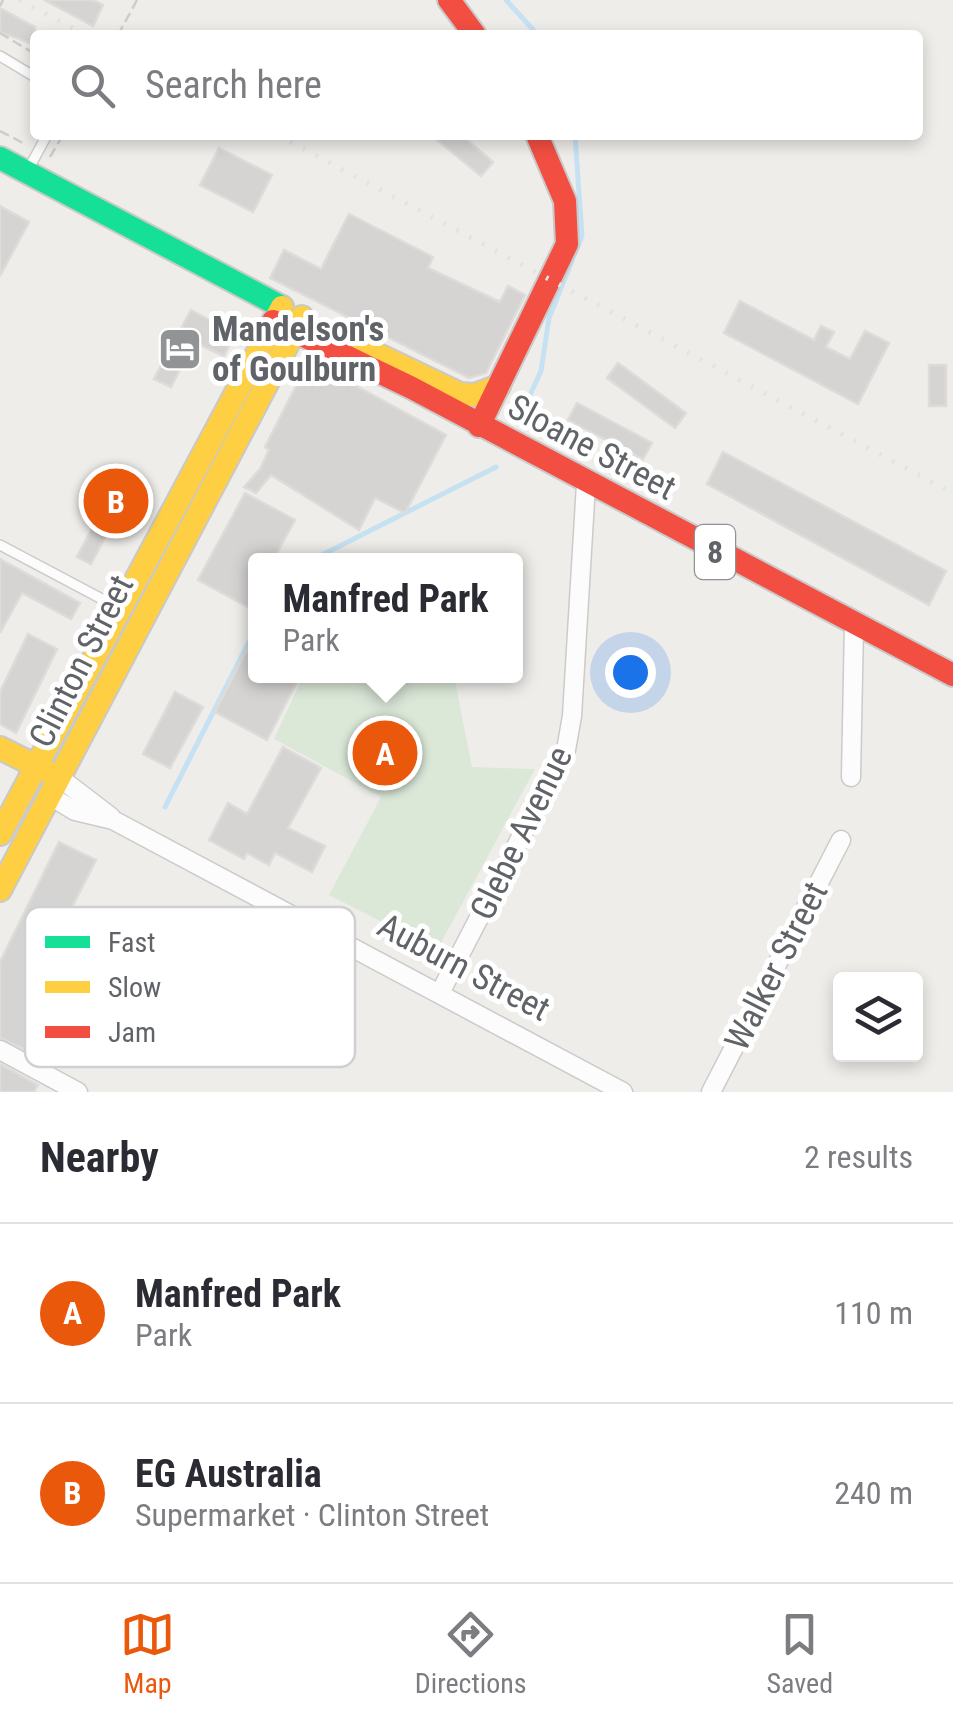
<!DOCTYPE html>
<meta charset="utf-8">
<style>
:root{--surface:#fff;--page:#f2f2f3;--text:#2b2b33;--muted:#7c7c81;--line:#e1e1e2;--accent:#ea580c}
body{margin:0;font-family:"Roboto Condensed",sans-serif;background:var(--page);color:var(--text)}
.controls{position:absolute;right:30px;bottom:30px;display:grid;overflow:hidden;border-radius:10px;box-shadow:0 5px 15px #0003}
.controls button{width:90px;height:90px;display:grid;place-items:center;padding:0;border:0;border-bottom:2px solid var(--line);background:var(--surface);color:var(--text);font:50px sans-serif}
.you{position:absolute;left:630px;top:672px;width:35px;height:35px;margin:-25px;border:8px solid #fff;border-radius:50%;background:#1a73e8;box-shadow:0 0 0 15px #1a73e833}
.badge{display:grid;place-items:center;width:65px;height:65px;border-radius:50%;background:var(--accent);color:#fff;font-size:32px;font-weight:700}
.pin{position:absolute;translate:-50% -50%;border:5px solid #fff;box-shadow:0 2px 10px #0006}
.popup{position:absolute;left:248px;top:553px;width:275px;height:130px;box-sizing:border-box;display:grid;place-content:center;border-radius:10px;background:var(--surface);filter:drop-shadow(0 2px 8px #0005);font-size:32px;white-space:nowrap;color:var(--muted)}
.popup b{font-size:38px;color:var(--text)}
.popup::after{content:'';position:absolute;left:50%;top:100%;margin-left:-20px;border:20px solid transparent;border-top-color:var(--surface)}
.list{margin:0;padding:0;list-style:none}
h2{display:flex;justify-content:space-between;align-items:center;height:130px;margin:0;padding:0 40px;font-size:42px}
h2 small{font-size:32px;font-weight:400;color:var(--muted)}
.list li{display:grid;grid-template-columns:65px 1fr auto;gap:30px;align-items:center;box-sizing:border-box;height:180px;padding:0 40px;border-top:2px solid var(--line)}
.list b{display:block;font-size:38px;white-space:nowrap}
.list p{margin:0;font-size:32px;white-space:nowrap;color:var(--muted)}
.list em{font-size:32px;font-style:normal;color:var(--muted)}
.icon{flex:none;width:55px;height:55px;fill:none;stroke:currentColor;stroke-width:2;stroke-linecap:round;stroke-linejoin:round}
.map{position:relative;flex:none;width:953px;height:1092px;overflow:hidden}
.search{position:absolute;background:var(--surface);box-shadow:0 5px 15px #0003;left:30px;right:30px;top:30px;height:110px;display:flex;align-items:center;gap:25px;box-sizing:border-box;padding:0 35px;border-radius:10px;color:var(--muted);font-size:38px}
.sheet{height:490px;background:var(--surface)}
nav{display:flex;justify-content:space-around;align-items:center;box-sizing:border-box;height:140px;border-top:2px solid var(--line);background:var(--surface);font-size:28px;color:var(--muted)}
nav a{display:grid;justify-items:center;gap:5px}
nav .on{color:var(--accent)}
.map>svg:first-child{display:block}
.green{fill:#dbe8d8}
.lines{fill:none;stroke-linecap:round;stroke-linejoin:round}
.stream{stroke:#c6e1f2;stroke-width:5}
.building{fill:#d5d4d3;stroke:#dedcda;stroke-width:2.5}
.lane-casing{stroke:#cccbca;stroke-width:12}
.street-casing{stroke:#cccbca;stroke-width:21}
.fast-casing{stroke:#c9c9c9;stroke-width:26}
.slow-casing{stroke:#c9c9c9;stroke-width:26}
.jam-casing{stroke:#c9c9c9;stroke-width:26}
.path{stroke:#cbcecc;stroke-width:2.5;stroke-dasharray:10 5;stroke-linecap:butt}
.lane{stroke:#fdfcfc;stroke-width:9}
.street{stroke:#fdfcfc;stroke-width:18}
.fast{stroke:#16e098;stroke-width:22}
.slow{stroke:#ffcf43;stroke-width:22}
.jam{stroke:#f24e42;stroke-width:22}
.rail{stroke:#e3e3e2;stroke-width:5;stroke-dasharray:2.5 12;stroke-linecap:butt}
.labels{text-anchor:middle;stroke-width:10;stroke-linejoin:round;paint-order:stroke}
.shield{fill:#fff;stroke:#909295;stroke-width:2.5}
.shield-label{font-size:32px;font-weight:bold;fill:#606367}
.poi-label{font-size:35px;font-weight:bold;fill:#606367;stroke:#fff;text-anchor:start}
.street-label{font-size:35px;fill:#606367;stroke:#fff}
.key{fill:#fff;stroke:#cfd0d1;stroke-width:2.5}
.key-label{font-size:28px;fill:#606367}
</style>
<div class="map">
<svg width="953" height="1092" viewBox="0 0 953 1092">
<rect width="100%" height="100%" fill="#efedea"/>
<!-- green -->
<polygon class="green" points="298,676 454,676 472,767 535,769 437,950 329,895 381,797 274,739 302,678"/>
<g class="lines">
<!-- stream -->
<g class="stream">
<polyline points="506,0 538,35"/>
<polyline points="517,423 541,371 549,318 582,236 575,135"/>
<polyline points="312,560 496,467"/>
<polyline points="165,807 255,630"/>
</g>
</g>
<!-- building -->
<g class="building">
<polygon points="44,0 93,0 103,5 93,26"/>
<polygon points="0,8 35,27 35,45 0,32"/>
<polygon points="431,135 461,135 493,162 481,176"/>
<polygon points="219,148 272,175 253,212 200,185"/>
<polygon points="0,206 29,222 0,276"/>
<polygon points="349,214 433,257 428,268 500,302 508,286 525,295 486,373 469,378 270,278 284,250 321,269"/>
<polygon points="740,301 814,340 821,326 834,332 826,347 850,359 865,331 889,343 858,404 724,333"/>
<polygon points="191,310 235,334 224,356 194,342 171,387 154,379"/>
<polygon points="618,363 686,413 675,428 607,378"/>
<polygon points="318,365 446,435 405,513 375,498 359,530 271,475 256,493 244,487 260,469 269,450 265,447 305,368"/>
<rect x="929" y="365" width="17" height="41"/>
<polygon points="577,403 652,443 643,459 568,420"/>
<polygon points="723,452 946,571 929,605 707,484"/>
<polygon points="111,492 125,499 91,564 77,557"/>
<polygon points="245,493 295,520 273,560 255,560 255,595 248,607 198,580"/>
<polygon points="0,559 80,603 71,619 22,593 0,633"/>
<polygon points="28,634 57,649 16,733 0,724 0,692"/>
<polygon points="246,651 255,655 255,676 300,676 267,740 215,712"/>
<polygon points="175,692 203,707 170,768 143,754"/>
<polygon points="283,747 321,768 288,828 325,846 312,872 275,853 269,865 247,853 244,859 209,840 228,803 247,814"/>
<polygon points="59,842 96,860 68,915 85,923 61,972 65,975 24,1049 0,1038 0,962"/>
<polygon points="95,963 143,989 134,1006 86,980"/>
<polygon points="0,1064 38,1085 34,1092 0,1092"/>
</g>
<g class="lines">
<!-- lane casing -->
<g class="lane-casing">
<g id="lane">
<polyline points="0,56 35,77"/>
<polyline points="29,168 47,135"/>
<polyline points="0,545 117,607"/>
</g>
</g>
<!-- street casing -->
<g class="street-casing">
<g id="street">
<polyline points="851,777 854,624"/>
<polyline points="60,778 111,817"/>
<polyline points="50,796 75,811 113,820 623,1092"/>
<polyline points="440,993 566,750 572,716 586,484"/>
<polyline points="0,1050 78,1092"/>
<polyline points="711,1092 841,840"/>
</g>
</g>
<!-- fast casing -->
<g class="fast-casing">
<polyline id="fast" points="0,158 282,307"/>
</g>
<!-- slow casing -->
<g class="slow-casing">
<g id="slow">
<polyline points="345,339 460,394 475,395 499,386"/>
<polyline points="0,748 50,773"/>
<polyline points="0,834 282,307"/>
<polyline points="0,890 302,317"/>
</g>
</g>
<!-- jam casing -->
<g class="jam-casing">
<g id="jam">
<polyline points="449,0 475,35"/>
<polyline points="273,321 412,388 953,675"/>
<polyline points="479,426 567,244 565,201 537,135"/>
</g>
</g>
<!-- path -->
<g class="path">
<polyline points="0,6 3,0"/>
<polyline points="0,33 35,54"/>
<polyline points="118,35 137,0"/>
<polyline points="0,131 25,144"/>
<polyline points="50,157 63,135"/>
</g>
<!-- lane -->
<use href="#lane" class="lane"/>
<!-- street -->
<use href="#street" class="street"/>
<!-- fast -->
<use href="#fast" class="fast"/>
<!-- slow -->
<use href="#slow" class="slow"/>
<!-- jam -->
<use href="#jam" class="jam"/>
<!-- rail -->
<g class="rail">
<polyline points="19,0 86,35"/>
<polyline points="277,135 953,493"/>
</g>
</g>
<!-- icons -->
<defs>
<g id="hotel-square" transform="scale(2.25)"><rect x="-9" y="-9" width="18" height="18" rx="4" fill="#929395" stroke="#fff"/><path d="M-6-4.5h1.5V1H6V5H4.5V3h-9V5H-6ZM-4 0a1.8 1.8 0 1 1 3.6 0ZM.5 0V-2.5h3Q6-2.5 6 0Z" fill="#fff"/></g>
</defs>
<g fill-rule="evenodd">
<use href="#hotel-square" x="180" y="349"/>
</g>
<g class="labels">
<!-- shield labels -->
<rect class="shield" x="695" y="525" width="40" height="54" rx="8"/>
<g class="shield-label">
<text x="715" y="563">8</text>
</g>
<!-- poi labels -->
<g class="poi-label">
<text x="212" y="341">Mandelson's<tspan x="212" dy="40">of Goulburn</tspan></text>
</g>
<!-- street labels -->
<g class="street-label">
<text transform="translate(592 447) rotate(28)" y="12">Sloane Street</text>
<text transform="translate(81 661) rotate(-63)" y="12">Clinton Street</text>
<text transform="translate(521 833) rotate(-64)" y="12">Glebe Avenue</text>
<text transform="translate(776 966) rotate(-63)" y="12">Walker Street</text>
<text transform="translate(464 967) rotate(28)" y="12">Auburn Street</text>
</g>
</g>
<!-- legend -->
<rect x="25" y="907" width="330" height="160" rx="15" class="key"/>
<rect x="45" y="936" width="45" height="12" fill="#16e098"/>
<rect x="45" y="981" width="45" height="12" fill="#ffcf43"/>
<rect x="45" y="1026" width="45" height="12" fill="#f24e42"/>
<g class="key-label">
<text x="108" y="952">Fast</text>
<text x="108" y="997">Slow</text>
<text x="108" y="1042">Jam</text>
</g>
</svg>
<div class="controls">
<button><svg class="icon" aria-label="layers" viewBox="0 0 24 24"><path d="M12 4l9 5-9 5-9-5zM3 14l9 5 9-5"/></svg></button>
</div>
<div class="you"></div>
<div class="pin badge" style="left:385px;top:753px">A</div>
<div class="popup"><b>Manfred Park</b>Park</div>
<div class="pin badge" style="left:116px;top:501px">B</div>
<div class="search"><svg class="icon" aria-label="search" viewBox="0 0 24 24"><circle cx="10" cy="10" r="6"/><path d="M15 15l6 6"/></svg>Search here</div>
</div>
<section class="sheet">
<h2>Nearby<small>2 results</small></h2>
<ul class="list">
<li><span class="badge">A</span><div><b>Manfred Park</b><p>Park</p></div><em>110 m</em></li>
<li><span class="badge">B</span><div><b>EG Australia</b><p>Supermarket · Clinton Street</p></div><em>240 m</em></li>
</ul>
</section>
<nav>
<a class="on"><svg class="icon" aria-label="map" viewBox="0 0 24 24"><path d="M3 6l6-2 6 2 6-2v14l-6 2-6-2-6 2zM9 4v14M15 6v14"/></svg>Map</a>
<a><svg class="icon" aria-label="directions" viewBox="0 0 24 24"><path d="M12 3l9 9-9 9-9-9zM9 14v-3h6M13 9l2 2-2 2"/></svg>Directions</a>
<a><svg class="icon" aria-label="saved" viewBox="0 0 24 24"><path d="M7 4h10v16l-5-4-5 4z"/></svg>Saved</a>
</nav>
